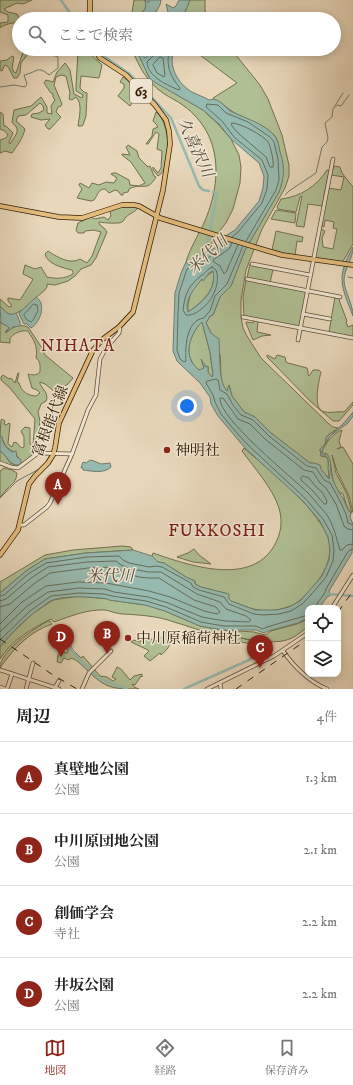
<!DOCTYPE html>
<html lang="ja">
<meta charset="utf-8">
<style>
:root{--surface:#fff;--page:#f6f6f6;--text:#222;--muted:#767676;--line:#e0e0e0;--accent:#8f2418}
body{margin:0;font-family:"IM FELL DW Pica","Noto Serif JP",serif;background:var(--page);color:var(--text)}
.controls{position:absolute;right:12px;bottom:12px;display:grid;overflow:hidden;border-radius:8px;box-shadow:0 2px 10px #0003}
.controls button{width:36px;height:36px;display:grid;place-items:center;padding:0;border:0;border-bottom:1px solid var(--line);background:var(--surface);color:var(--text);font:20px sans-serif}
.you{position:absolute;left:187px;top:406px;width:14px;height:14px;margin:-10px;border:3px solid #fff;border-radius:50%;background:#1a73e8;box-shadow:0 0 0 6px #1a73e833}
.badge{display:grid;place-items:center;width:26px;height:26px;border-radius:50%;background:var(--accent);color:#fff;font-size:13px;font-weight:700}
.pin{position:absolute;translate:-50% -33px;filter:drop-shadow(0 1px 2px #0008)}
.pin::after{content:'';position:absolute;top:21px;width:14px;height:12px;background:inherit;clip-path:polygon(0 0,100% 0,50% 100%)}
.list{margin:0;padding:0;list-style:none}
h2{display:flex;justify-content:space-between;align-items:center;height:52px;margin:0;padding:0 16px;font-size:17px}
h2 small{font-size:13px;font-weight:400;color:var(--muted)}
.list li{display:grid;grid-template-columns:26px 1fr auto;gap:12px;align-items:center;box-sizing:border-box;height:72px;padding:0 16px;border-top:1px solid var(--line)}
.list b{display:block;font-size:15px;white-space:nowrap}
.list p{margin:0;font-size:13px;white-space:nowrap;color:var(--muted)}
.list em{font-size:13px;font-style:normal;color:var(--muted)}
.icon{flex:none;width:22px;height:22px;fill:none;stroke:currentColor;stroke-width:2;stroke-linecap:round;stroke-linejoin:round}
.map{position:relative;flex:none;width:353px;height:689px;overflow:hidden}
.search{position:absolute;background:var(--surface);box-shadow:0 2px 10px #0003;left:12px;right:12px;top:12px;height:44px;display:flex;align-items:center;gap:10px;box-sizing:border-box;padding:0 14px;border-radius:22px;color:var(--muted);font-size:15px}
.sheet{height:340px;background:var(--surface)}
nav{display:flex;justify-content:space-around;align-items:center;box-sizing:border-box;height:56px;border-top:1px solid var(--line);background:var(--surface);font-size:11px;color:var(--muted)}
nav a{display:grid;justify-items:center;gap:2px}
nav .on{color:var(--accent)}
.map>svg:first-child{display:block}
.green{fill:#b0bf94;stroke:#72704c;fill-rule:evenodd}
.water{fill:#97bab0;stroke:#6f7c6c;fill-rule:evenodd}
.lines{fill:none;stroke-linecap:round;stroke-linejoin:round}
.shore{stroke:#656d5a;stroke-width:1}
.stream{stroke:#6f7c6c;stroke-width:1}
.river{stroke:#97bab0;stroke-width:2.5}
.minor-casing{stroke:#604e32;stroke-width:4.5}
.major-casing{stroke:#332005;stroke-width:5.5}
.minor{stroke:#f0e5d3;stroke-width:3}
.major{stroke:#e4bc7e;stroke-width:4}
.rail{stroke:#332005;stroke-width:1;stroke-dasharray:7 7;stroke-linecap:butt}
.poi-dot{fill:#8f2418;stroke:#f0e5d3;stroke-width:1.5}
.labels{text-anchor:middle;stroke-width:3;stroke-linejoin:round;paint-order:stroke}
.shield{fill:#f0e5d3;stroke:#6c5b43;stroke-width:1}
.shield-label{font-size:14px;font-weight:bold;fill:#332005}
.street-label{font-size:15px;fill:#332005;stroke:#f0e5d3}
.poi-label{font-size:15px;fill:#332005;stroke:#f0e5d3;text-anchor:start}
.water-label{font-size:16px;font-style:italic;fill:#514e38;stroke:#f0e5d3}
.quarter-label{font-size:17px;letter-spacing:1px;fill:#7a1f14;stroke:#f0e5d3}
</style>
<div class="map">
<svg width="353" height="689" viewBox="0 0 353 689">
<rect width="100%" height="100%" fill="#e8d7bb"/>
<filter id="stains"><feTurbulence type="fractalNoise" baseFrequency=".005" numOctaves="4"/><feColorMatrix values="0 0 0 0 .2 0 0 0 0 .09 0 0 0 0 .02 0 0 0 .5 -.17"/></filter>
<radialGradient id="worn" r=".72"><stop offset=".6" stop-color="#630" stop-opacity="0"/><stop offset="1" stop-color="#630" stop-opacity=".3"/></radialGradient>
<!-- green -->
<g class="green">
<path d="M0 0H32L23 4 17 3 4 9 8 12 17 14 20 19 19 22C13 23 4 24 0 28V23L8 22V15L0 12Z"/>
<path d="M134 0H145C148 12 141 11 136 19H131Z"/>
<polygon points="190,0 205,0 205,10 208,19 182,19"/>
<path d="M132 49H136L150 79 203 110 218 124 231 139 239 155 241 167 240 183 233 209 226 223 214 238 209 251 190 265 186 262C190 248 198 236 204 223 222 182 223 135 184 106 178 101 170 98 163 93 147 82 139 67 132 49Z"/>
<path d="M192 49H231L260 85 268 99 282 135 289 165V176L285 188 262 229 246 270 241 300V317L243 328 247 336 261 358 329 424 333 427 338 428 327 436 325 444 320 449 321 456 326 457 328 459 329 478 314 463H310L271 433 255 417 244 412 232 396 229 385 227 392C218 381 222 368 220 355 219 346 210 332 206 323L210 316 213 315 220 297 231 286 245 250 279 192C285 176 283 165 279 149 278 143 278 138 272 133 262 124 249 120 237 114 228 110 223 102 214 100L213 98 237 83Z"/>
<path d="M25 50 30 51 21 63 20 73 17 78H14C11 74 10 68 6 65L4 66 2 71 0 70V61L7 60 12 56 14 57 12 68 14 72 16 73 23 52Z"/>
<path d="M78 51H80L81 55H84L85 52H88L102 65 99 78 81 76 80 88 84 92 87 93V95L86 116 83 125 82 126H78C79 117 83 104 76 97L72 100 69 99 70 93 66 76 61 75 56 77 54 85 62 104 61 106 58 107 56 112 61 117 50 129H48L45 125 50 119 41 120 31 117 32 114 39 113 44 110 43 106 40 103 26 115 18 116 16 121 25 129C23 138 17 146 12 153L5 151 0 153V140L6 138 8 135 5 131 0 129V112L3 114 4 126H6L13 133 9 142 10 144 17 133V128L12 122 14 110 31 106 41 97 47 107V113L52 114 51 106 55 100 53 97V94L51 93 44 83 46 80 53 82 57 72 65 63 70 70 74 94 82 98 83 95 76 91V86Z"/>
<polygon points="123,77 130,82 132,86 136,87 144,95 143,101 134,94 134,100 130,106 118,96 124,88 124,84 120,82"/>
<path d="M156 112C170 121 173 168 158 176L153 170V167L158 173 161 168 162 151 157 149 159 134 156 132 148 144H146L152 136 153 129 158 127 156 124 153 121Z"/>
<path d="M128 145 137 151 139 158 148 167 150 166 154 176 156 177C147 193 142 182 129 189L128 192 123 193V195H121L118 191 115 190 109 193 105 189C98 189 98 195 94 200L91 201 77 198 82 189 79 185 80 183 89 188 92 183 99 185 106 182 114 183 117 178 111 174 113 173H116L129 180 130 185 139 186 145 183 131 162 122 155V154L130 155 126 147Z"/>
<path d="M334 166 340 167 342 173 353 187V244L342 263 316 259 315 257 328 188 341 190 344 177 331 175ZM325 220 334 222 333 228 337 229 333 249 323 247 322 238 325 231 321 229 322 226 324 227Z"/>
<path d="M327 170 329 171 322 206 308 204 304 227 296 226 302 196 300 197 296 212 278 209 277 207 281 199C300 197 317 186 327 170Z"/>
<path d="M126 205 139 207C134 213 130 213 126 217 123 220 125 220 122 222 119 224 104 223 99 222V224L105 229 107 232 96 258 91 265 81 269 75 276 68 281 55 285 47 284V287L45 290 32 301 24 309 13 315 8 314 0 306V299L9 307 12 306 8 301V298L20 300 32 281 33 279 23 274 25 265 35 269 41 267 47 277C57 279 64 279 73 274V272L72 270C63 268 47 264 45 254L48 251C54 255 65 262 73 261 76 261 78 260 80 259L87 263 92 256 101 232 94 230 85 231 84 233H78L76 230 78 223 91 217 95 219 104 217 108 220 111 216 110 211Z"/>
<polygon points="276,210 296,213 295,223 271,219"/>
<polygon points="276,231 303,237 302,242 297,241 295,256 272,250"/>
<polygon points="250,264 273,269 270,283 247,278"/>
<path d="M213 271C217 290 202 302 188 312V304L191 292 202 279 206 277Z"/>
<polygon points="246,280 307,291 300,327 244,317 243,297"/>
<polygon points="335,297 340,299 339,300 347,321 346,322 348,327 353,325 353,337 329,332"/>
<polygon points="254,320 258,321 257,332 271,335 262,336 253,340 246,323 246,322 253,323"/>
<path d="M0 321 1 323 7 326 9 328 5 332H7C14 326 19 324 28 327L42 348 45 355 73 378 68 384 55 392 45 384 40 382V384L46 393 47 398 46 401 41 404 38 412 40 421 37 449 32 451 33 455C18 469 19 469 0 462V451L4 454 11 464 21 460C18 458 16 454 14 452 7 448 4 446 2 437L0 436 1 420 2 419 5 421 4 424 6 425 9 423 10 424 8 444 12 447 14 442 17 443C20 445 19 449 24 447V437L21 431 25 427 30 428V443L31 445H33L35 419 10 388 1 380V377L3 375 9 379 11 378 15 383 18 373H19L17 382 19 383C21 391 28 396 36 396L40 393 37 390 32 388 28 374C33 375 36 376 40 372 40 367 41 361 36 358 38 345 34 341 28 331 20 330 15 333 10 338V343L0 342Z"/>
<path d="M202 322 210 352 213 375 212 378 208 372V367L205 366 202 361 204 369 199 370C196 367 192 364 191 360 185 348 193 330 202 322Z"/>
<path d="M267 355 275 359 277 355 285 357 286 362 288 363 307 368 308 371V375L309 376 313 370H319L321 372C319 380 313 406 322 411 329 414 337 411 344 412L353 402V405L339 421H333L310 401 273 363 267 357Z"/>
<path d="M342 430 339 441 341 447 337 449 343 447 353 464V512L349 496 337 471 332 455 336 473 347 494 352 513 347 507 343 494C329 490 334 464 327 454L323 453 322 451C327 442 332 434 342 430Z"/>
<path d="M244 448C270 471 313 504 327 535 338 558 317 587 299 601 293 606 285 608 277 610 258 613 248 607 231 601L229 599 228 594 201 587 195 584V581L186 577 164 563 158 562 152 556 153 553C188 565 250 587 274 546 281 534 283 522 279 508 272 487 255 469 242 451Z"/>
<path d="M4 468 12 470 17 473C16 482 13 483 7 489 4 492 3 495 0 497V471Z"/>
<polygon points="122,546 131,547 133,550 86,553 45,559 26,571 0,593 0,582 45,555 73,550"/>
<polygon points="194,549 199,555 211,564 193,562 177,557 188,553"/>
<path d="M79 596 108 599 109 600 146 605 165 611 200 626 211 628 224 630 254 632 265 635 271 631 297 624 308 619V627C303 630 298 635 292 638 277 645 257 641 241 638L257 642 255 644 260 643 261 646 259 651 253 648 254 644C224 641 202 630 174 622 158 616 140 615 123 614 117 614 111 611 105 610 88 609 71 616 54 622L51 619C31 629 12 640 0 659V647L7 638 32 614 53 600Z"/>
<path d="M48 621H50L52 624C29 632 14 648 0 668 0 650 34 629 48 621Z"/>
<path d="M167 630 176 634 175 638H172C169 647 169 648 161 655L160 653 150 661 144 656 149 651 148 650 131 642 134 640 140 642V638L143 639 144 638 150 640 151 639 157 641 165 634Z"/>
<path d="M69 633 72 640 69 642 73 650 81 658 83 656 100 676 107 677 113 681 116 679 112 677 117 667 121 669 130 680 134 676 142 674V677L141 676 135 685 132 684 134 687 139 689C114 689 106 689 88 671 82 666 78 660 71 658L69 660 64 658 61 663 57 662 58 655 61 651 66 653 68 652 67 648 61 642Z"/>
</g>
<!-- water -->
<g class="water">
<path d="M145 0H148V3L150 0H161L160 5 156 12 146 14 141 19H136C141 11 148 12 145 0Z"/>
<polygon points="179,0 190,0 182,19 165,19 168,12 166,4 173,8 176,6"/>
<path d="M136 49H138L145 58 155 49H174C168 66 177 83 192 92 198 95 204 97 209 100 220 97 223 106 230 111 244 118 270 125 277 140 279 144 279 150 281 155 285 168 284 179 279 192L245 250 231 286 220 297 213 315 210 316 206 323 211 333 219 339C220 352 218 382 227 391L229 385 232 396 244 412 255 417 271 433 310 463H314L320 465 321 469 329 479C330 475 329 473 328 469 328 463 330 462 326 456H321L320 449 326 443V438L329 434 334 432 344 423 353 412V416L348 423 330 436 321 452 322 454H327C332 461 330 465 331 473 333 482 337 489 342 497L343 498 348 510 351 513 350 517 353 524 352 553 329 591 331 595 327 597 319 608H308V618L298 623 268 631 264 633 256 630H224L211 628 200 626 165 611 145 605 109 600 108 599C95 597 65 595 53 600 50 601 47 603 45 605 28 616 13 631 0 647V593L26 571 45 559 86 553 133 550 152 556 158 562 164 563 186 577 195 581V584L201 587 229 594V599L231 601 255 610H277L289 607 300 601 322 576 329 560 330 549 328 537 320 521 303 501 245 448 218 416 211 404 210 397 200 383 177 361 173 351 175 293 181 273 186 262 190 265 192 264 205 254 206 252H208C214 249 220 244 226 239L223 240 227 235 235 230 259 201 263 188 264 176 259 163 231 139 219 124 203 110 156 83 150 79ZM213 271C217 290 202 303 188 312 184 300 194 289 202 279L203 281 209 273ZM202 322 210 352 213 375 212 377 208 372V366L206 367 201 359 204 368 199 370C196 367 192 364 191 360 185 348 193 330 202 322Z"/>
<path d="M353 247C353 259 344 269 344 281 345 293 353 304 353 316 341 285 336 278 353 247Z"/>
<path d="M36 297C47 304 40 323 31 328L27 324H24L19 314 20 312Z"/>
<path d="M0 306C5 311 9 317 16 313L20 322V326L13 327 6 333 9 328 7 326 1 323Z"/>
<path d="M0 436 2 437C3 444 6 448 12 452L16 451 17 457 21 460V463L19 465C9 466 8 456 0 451Z"/>
<path d="M90 460 94 461 101 464 110 463 111 467C104 474 92 471 83 470V468H81L83 462 86 463Z"/>
</g>
<g class="lines">
<!-- shore -->
<g class="shore">
<path d="M157 49 156 53 147 62C148 77 167 85 179 90L180 88C170 76 165 64 170 49"/>
<polygon points="160,57 163,58 165,75 164,77 157,73 153,65"/>
<path d="M232 123C240 123 263 135 268 142 271 147 274 162 273 167H270L266 157 238 133 232 126Z"/>
<polyline points="232,237 238,232 262,203 267,189 268,175 262,160 234,137 222,121 206,107 207,104 218,105 226,113 248,122 270,137 274,142 278,159 279,180 276,190 246,241"/>
<path d="M227 242 223 247 197 266 187 269 179 293 178 313 177 350 180 359 184 362 186 361C185 348 186 320 204 318L207 314 210 311 215 296 227 284 243 246"/>
<polyline points="232,243 229,249 213,260 214,262 220,266 224,274 226,272 238,245"/>
<path d="M212 267 216 270C219 278 217 287 213 295 210 303 195 317 186 315L183 310C185 293 189 285 202 275 206 273 207 269 212 267Z"/>
<polygon points="34,304 37,305 38,311 33,320 31,322 26,319 24,315"/>
<polygon points="303,476 309,478 316,487 322,492 327,501 326,504 324,504 313,491 301,480 301,478"/>
<path d="M353 530 348 529 344 526 336 504 326 488 320 483 313 472 304 470 265 439 250 424 238 419 223 398H220C218 418 293 478 309 494 315 501 321 508 327 515 334 526 336 537 340 550H342L347 545 353 544"/>
<polyline points="0,596 4,595 28,574 46,563 87,557 119,556 123,560 129,563 149,567 156,566 162,567 191,583 193,587 199,590 224,597 229,604 254,614 263,615 279,614 291,611 302,604 310,596 326,577 333,561 334,550 332,535 323,519 305,498 248,445 236,432 221,414 215,402 213,395 206,383 207,381 216,379 218,380 220,390 227,394 233,405 241,415 253,420 269,436 307,466 316,468 324,480 330,483 340,501 346,514 348,523 353,525"/>
<polyline points="0,601 6,599 31,578 48,567 87,562 116,561 121,565 128,568 148,572 161,572 197,594 220,602 226,609 246,616 251,620 249,622 225,621 213,619 202,617 168,603 148,597 114,592 105,589 79,588 48,592 26,607 0,632"/>
<polyline points="0,607 10,604 35,583 50,573 88,568 113,567 124,573 139,577 148,578 159,578 194,600 216,607 220,612 217,614 204,611 170,597 149,591 106,583 78,582 46,586 22,602 0,624"/>
<path d="M316 608C317 600 325 596 326 589L347 553 350 550 353 549"/>
<polyline points="0,640 30,611 51,596 79,593 104,594 112,596 146,601 166,607 201,622 212,624 224,626 256,626 263,629 267,627 308,615"/>
</g>
<!-- stream -->
<g class="stream">
<path d="M0 87 14 85 25 87 27 84 24 75C38 72 37 65 49 75L58 68V57L56 56 40 54 42 49"/>
<polyline points="336,106 338,105 341,106 349,95"/>
<polyline points="285,195 289,191 316,173 322,147 327,142 328,138 325,123 332,117 333,109 343,93"/>
<polyline points="348,277 353,278"/>
<polyline points="45,464 50,455"/>
<polyline points="0,498 17,481 41,468"/>
<polyline points="56,628 53,630 56,633 61,629"/>
<polyline points="65,640 68,639 67,635"/>
</g>
<!-- river -->
<g class="river">
<polyline points="61,0 74,19"/>
<polyline points="92,49 99,51 105,57 130,74 171,118 199,186 203,190 209,191"/>
<polyline points="202,259 202,254 208,240 217,194 213,192"/>
<polyline points="328,594 353,596"/>
<polyline points="55,627 59,629 63,629 67,632 67,635 65,641 79,659 100,679 127,689"/>
<polyline points="184,689 249,660 258,651 260,646"/>
</g>
<!-- minor casing -->
<g class="minor-casing">
<g id="minor">
<polyline points="252,264 310,275"/>
<polyline points="247,279 340,297"/>
<polyline points="303,314 330,319"/>
<polyline points="243,317 353,338"/>
<polyline points="298,340 333,159"/>
<polyline points="0,463 11,467 18,468 38,453 72,454"/>
<polyline points="21,525 24,525 47,507 50,503 72,454 88,410 96,395 100,359 106,348 119,333 120,329 119,327"/>
<polyline points="332,608 353,575"/>
<path d="M283 651C295 668 308 681 327 689"/>
<polyline points="0,670 59,689"/>
<polyline points="220,683 221,689"/>
<polyline points="0,687 5,689"/>
<polyline points="7,689 12,674"/>
<polyline points="26,689 33,663"/>
<polyline points="54,689 59,681"/>
<polyline points="82,689 89,673 111,651"/>
<polyline points="207,689 274,656 308,633"/>
</g>
</g>
<!-- major casing -->
<g class="major-casing">
<g id="major">
<polyline points="90,0 90,19"/>
<polyline points="0,206 59,217 82,218 122,205 134,205 139,206 160,218 268,251 282,255 353,265"/>
<polyline points="0,555 18,530 29,484 35,476 48,463 53,455 55,448 59,423 93,350 103,339 119,327 133,312 163,190 170,144 169,131 166,120 155,105 126,75 100,58 94,49"/>
</g>
</g>
<!-- minor -->
<use href="#minor" class="minor"/>
<!-- major -->
<use href="#major" class="major"/>
<!-- rail -->
<g class="rail">
<polyline points="338,612 353,591"/>
<polyline points="0,639 53,675 77,689"/>
<polyline points="236,689 308,639"/>
</g>
</g>
<!-- markers -->
<g class="poi-dot">
<circle cx="167" cy="450" r="4"/>
<circle cx="128" cy="638" r="4"/>
</g>
<g class="labels">
<!-- shield labels -->
<rect class="shield" x="130" y="79" width="22" height="24" rx="3"/>
<g class="shield-label">
<text x="141" y="96">63</text>
</g>
<!-- street labels -->
<g class="street-label">
<text transform="translate(50 421) rotate(-69)" y="5">富根能代線</text>
</g>
<!-- poi labels -->
<g class="poi-label">
<text x="175" y="455">神明社</text>
<text x="136" y="643">中川原稲荷神社</text>
</g>
<!-- water labels -->
<g class="water-label">
<text transform="translate(196 147) rotate(65)" y="6">久喜沢川</text>
<text transform="translate(207 254) rotate(-43)" y="6">米代川</text>
<text x="110" y="581">米代川</text>
</g>
<!-- quarter labels -->
<g class="quarter-label">
<text x="78" y="351">NIHATA</text>
<text x="217" y="536">FUKKOSHI</text>
</g>
</g>
<rect width="100%" height="100%" filter="url(#stains)"/>
<rect width="100%" height="100%" fill="url(#worn)"/>
</svg>
<div class="controls">
<button><svg class="icon" aria-label="locate" viewBox="0 0 24 24"><circle cx="12" cy="12" r="6"/><path d="M12 2v4M12 18v4M2 12h4M18 12h4"/></svg></button>
<button><svg class="icon" aria-label="layers" viewBox="0 0 24 24"><path d="M12 4l9 5-9 5-9-5zM3 14l9 5 9-5"/></svg></button>
</div>
<div class="you"></div>
<div class="pin badge" style="left:58px;top:505px">A</div>
<div class="pin badge" style="left:107px;top:654px">B</div>
<div class="pin badge" style="left:260px;top:668px">C</div>
<div class="pin badge" style="left:61px;top:657px">D</div>
<div class="search"><svg class="icon" aria-label="search" viewBox="0 0 24 24"><circle cx="10" cy="10" r="6"/><path d="M15 15l6 6"/></svg>ここで検索</div>
</div>
<section class="sheet">
<h2>周辺<small>4件</small></h2>
<ul class="list">
<li><span class="badge">A</span><div><b>真壁地公園</b><p>公園</p></div><em>1.3 km</em></li>
<li><span class="badge">B</span><div><b>中川原団地公園</b><p>公園</p></div><em>2.1 km</em></li>
<li><span class="badge">C</span><div><b>創価学会</b><p>寺社</p></div><em>2.2 km</em></li>
<li><span class="badge">D</span><div><b>井坂公園</b><p>公園</p></div><em>2.2 km</em></li>
</ul>
</section>
<nav>
<a class="on"><svg class="icon" aria-label="map" viewBox="0 0 24 24"><path d="M3 6l6-2 6 2 6-2v14l-6 2-6-2-6 2zM9 4v14M15 6v14"/></svg>地図</a>
<a><svg class="icon" aria-label="directions" viewBox="0 0 24 24"><path d="M12 3l9 9-9 9-9-9zM9 14v-3h6M13 9l2 2-2 2"/></svg>経路</a>
<a><svg class="icon" aria-label="saved" viewBox="0 0 24 24"><path d="M7 4h10v16l-5-4-5 4z"/></svg>保存済み</a>
</nav>
